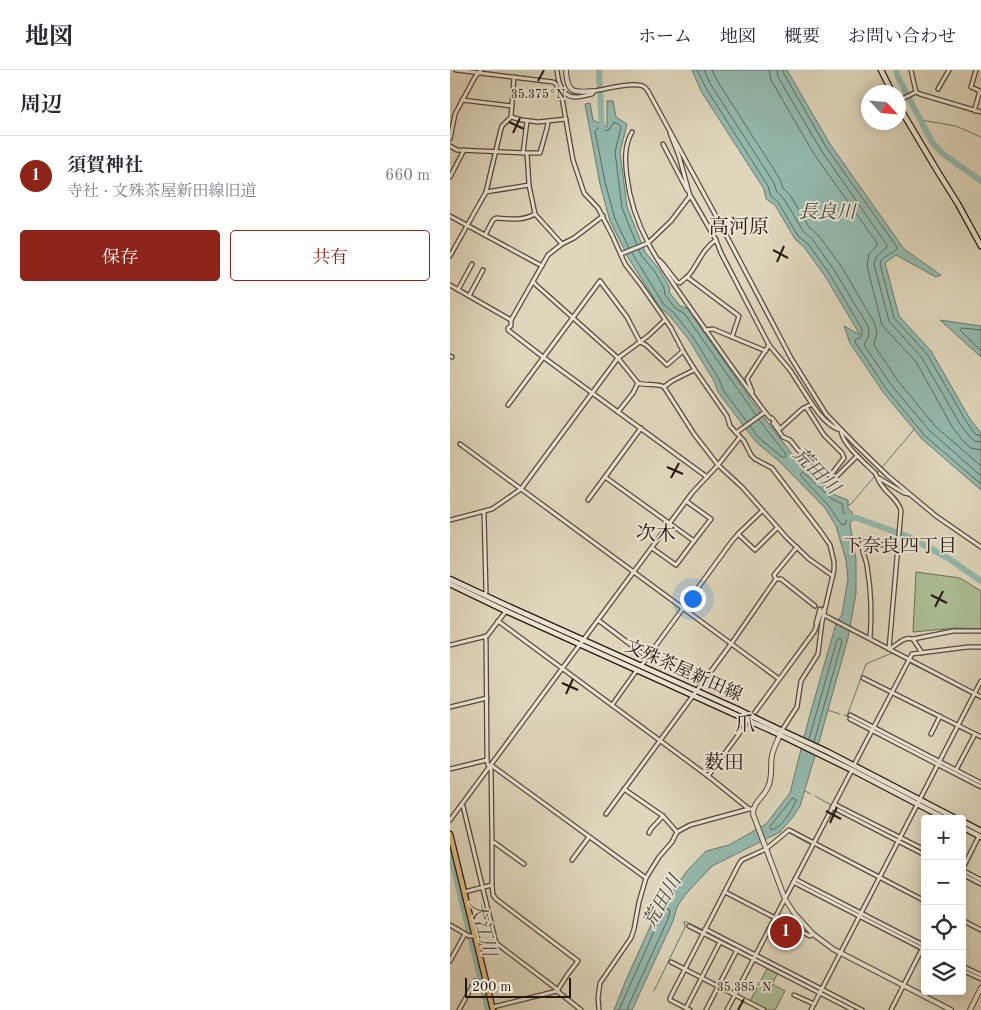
<!DOCTYPE html>
<html lang="ja">
<meta charset="utf-8">
<style>
:root{--surface:#fff;--page:#f2f2f3;--text:#2b2b33;--muted:#7c7c81;--line:#e1e1e2;--accent:#8f2418}
body{margin:0;font-family:"Old Standard TT","Noto Serif JP",serif;background:var(--page);color:var(--text)}
.controls{position:absolute;right:15px;bottom:15px;display:grid;overflow:hidden;border-radius:5px;box-shadow:0 2px 12px #0003}
.controls button{width:45px;height:45px;display:grid;place-items:center;padding:0;border:0;border-bottom:1px solid var(--line);background:var(--surface);color:var(--text);font:25px sans-serif}
.compass{position:absolute;left:411px;top:15px;width:45px;height:45px;border-radius:50%;background:var(--surface);box-shadow:0 2px 12px #0003;rotate:116deg}
.scale{position:absolute;left:15px;bottom:12px;width:106px;box-sizing:border-box;padding-left:5px;border:2px solid #251711;border-top:0;font-size:14px;line-height:18px;white-space:nowrap;color:#251711;-webkit-text-stroke:4px #eae4d3;paint-order:stroke}
.you{position:absolute;left:242px;top:528px;width:18px;height:18px;margin:-12px;border:4px solid #fff;border-radius:50%;background:#1a73e8;box-shadow:0 0 0 8px #1a73e833}
.badge{display:grid;place-items:center;width:32px;height:32px;border-radius:50%;background:var(--accent);color:#fff;font-size:16px;font-weight:700}
.pin{position:absolute;translate:-50% -50%;border:2px solid #fff;box-shadow:0 1px 5px #0006}
.list{margin:0;padding:0;list-style:none}
h2{display:flex;justify-content:space-between;align-items:center;height:65px;margin:0;padding:0 20px;font-size:21px}
h2 small{font-size:16px;font-weight:400;color:var(--muted)}
.list li{display:grid;grid-template-columns:32px 1fr auto;gap:15px;align-items:center;box-sizing:border-box;height:80px;padding:0 20px;border-top:1px solid var(--line)}
.list b{display:block;font-size:19px;white-space:nowrap}
.list p{margin:0;font-size:16px;white-space:nowrap;color:var(--muted)}
.list em{font-size:16px;font-style:normal;color:var(--muted)}
.actions{display:flex;gap:10px;padding:15px 20px}
.actions a{flex:1;padding:11px 0;border:1px solid var(--accent);border-radius:5px;text-align:center;font-size:18px;color:var(--accent)}
.actions .main{background:var(--accent);color:#fff}
.icon{flex:none;width:28px;height:28px;fill:none;stroke:currentColor;stroke-width:2;stroke-linecap:round;stroke-linejoin:round}
.map{position:relative;flex:none;width:531px;height:940px;overflow:hidden}
header{display:flex;align-items:center;gap:30px;box-sizing:border-box;height:70px;padding:0 25px;background:var(--surface);border-bottom:1px solid var(--line)}
header strong{font-size:24px}
nav{display:flex;gap:28px;margin-inline-start:auto;font-size:18px}
main{display:flex}
aside{flex:1;background:var(--surface)}
.map>svg:first-child{display:block}
.green{fill:#abbf96;stroke:#686b54}
.water{fill:#93b9ad;stroke:#67786f}
.lines{fill:none;stroke-linecap:round;stroke-linejoin:round}
.shore{stroke:#5c685f;stroke-width:1}
.stream{stroke:#67786f;stroke-width:1}
.river{stroke:#93b9ad;stroke-width:6}
.minor-casing{stroke:#54473c;stroke-width:5.5}
.tertiary-casing{stroke:#54473c;stroke-width:6}
.secondary-casing{stroke:#251711;stroke-width:7}
.primary-casing{stroke:#251711;stroke-width:7}
.minor{stroke:#eae4d3;stroke-width:3}
.tertiary{stroke:#eae4d3;stroke-width:4}
.secondary{stroke:#eae4d3;stroke-width:4.5}
.primary{stroke:#e0bb7e;stroke-width:4.5}
.secondary-bridge-casing{stroke:#251711;stroke-width:7;stroke-linecap:butt}
.secondary-bridge{stroke:#eae4d3;stroke-width:4.5}
.ticks{fill:none;stroke:#251711;stroke-width:2}
.labels{text-anchor:middle;stroke-width:4;stroke-linejoin:round;paint-order:stroke}
.street-label{font-size:18px;fill:#251711;stroke:#eae4d3}
.water-label{font-size:19px;font-style:italic;fill:#464840;stroke:#eae4d3}
.neighbourhood-label{font-size:19px;fill:#251711;stroke:#eae4d3}
.quarter-label{font-size:20px;fill:#251711;stroke:#eae4d3}
.ticks-label{font-size:12px;text-anchor:middle;fill:#251711;stroke:#eae4d3;stroke-width:4;stroke-linejoin:round;paint-order:stroke}
</style>
<header>
<strong>地図</strong>
<nav><a>ホーム</a><a>地図</a><a>概要</a><a>お問い合わせ</a></nav>
</header>
<main>
<aside>
<h2>周辺<small></small></h2>
<ul class="list">
<li><span class="badge">1</span><div><b>須賀神社</b><p>寺社 · 文殊茶屋新田線旧道</p></div><em>660 m</em></li>
</ul>
<div class="actions"><a class="main">保存</a><a>共有</a></div>
</aside>
<div class="map">
<svg width="531" height="940" viewBox="0 0 531 940">
<rect width="100%" height="100%" fill="#dfd6bb"/>
<filter id="stains"><feTurbulence type="fractalNoise" baseFrequency=".004" numOctaves="4"/><feColorMatrix values="0 0 0 0 .2 0 0 0 0 .09 0 0 0 0 .02 0 0 0 .5 -.17"/></filter>
<radialGradient id="worn" r=".72"><stop offset=".6" stop-color="#630" stop-opacity="0"/><stop offset="1" stop-color="#630" stop-opacity=".3"/></radialGradient>
<!-- green -->
<g class="green">
<polygon points="466,502 510,508 531,521 531,559 506,558 463,562"/>
<polygon points="318,897 328,903 322,914 335,921 325,940 316,940 300,931"/>
</g>
<!-- water -->
<g class="water">
<polygon points="242,0 337,0 380,74 454,179 491,205 486,207 446,185 435,193 449,246 481,281 520,349 531,363 531,420 472,369 433,322 400,273 394,256 410,265 375,206 354,177 345,169 325,135 316,129 314,119 251,21"/>
<polygon points="157,31 163,31 166,47 177,54 170,82 177,137 195,182 209,199 220,218 219,222 230,236 237,238 306,337 342,384 385,425 398,430 398,439 402,442 402,450 400,454 406,489 406,523 398,568 369,672 350,736 342,748 330,762 262,796 235,825 227,837 223,851 182,940 164,940 176,910 205,846 237,801 256,781 279,775 316,754 340,723 359,648 386,554 392,544 398,509 396,490 386,456 375,438 330,392 306,372 268,322 264,311 239,270 219,245 210,238 179,189 160,151 150,114 135,34 140,33 143,50 157,57"/>
<polygon points="490,250 531,256 531,287"/>
</g>
<g class="lines">
<!-- shore -->
<g class="shore">
<polyline points="247,0 256,18 318,116 321,126 328,132 348,166 358,174 379,203 412,259 412,265 410,268 406,269 405,272 437,320 475,366 531,414"/>
<polyline points="254,0 261,15 324,113 327,122 334,129 353,161 363,170 384,200 418,256 419,265 414,275 442,316 480,361 531,406"/>
<polyline points="262,0 268,12 330,109 333,118 340,125 359,157 369,166 391,196 424,252 427,262 424,275 448,311 485,356 531,396"/>
<polyline points="319,0 321,10 364,84 427,173 427,176 419,184 417,196 432,255 466,292 503,358 514,372 521,378 531,380"/>
<polyline points="327,0 328,7 371,80 437,175 437,177 427,186 424,194 439,251 472,288 510,354 520,367 525,371 531,372"/>
<polyline points="333,0 334,4 376,77 447,177 446,180 432,189 430,194 444,248 477,284 516,351 525,364 531,366"/>
<polyline points="179,178 165,149 155,112 145,61 148,58 155,61 159,60 164,52 170,55 171,57 165,82 172,138 187,175"/>
<polyline points="189,180 191,185 205,202 214,218 215,225 226,239 234,243 306,345"/>
<polyline points="182,183 214,235 223,242 243,267 269,309 273,320 297,352"/>
<polyline points="531,260 512,258 510,260 531,281"/>
<polyline points="300,356 309,368 332,387 335,387 336,384 309,350"/>
<polygon points="353,402 382,429 392,434 393,441 397,446 397,449 395,455 391,454 378,435 351,406 351,404"/>
<polyline points="359,669 387,570 390,568 392,571 364,672"/>
<path d="M343 728 345 729 346 731C341 741 332 758 321 760L320 757Z"/>
<polyline points="169,940 210,848 216,839 219,839 220,841 218,849 186,919 178,937 178,940"/>
</g>
<!-- stream -->
<g class="stream">
<polyline points="471,50 506,56 531,67"/>
<polyline points="398,435 401,434 462,362 464,359"/>
<polyline points="460,593 520,623"/>
<polyline points="527,627 531,629"/>
<polyline points="377,640 390,644"/>
<polyline points="394,645 401,648"/>
<polyline points="397,646 416,594 442,583 454,589"/>
<polyline points="478,688 487,692"/>
<polyline points="492,695 531,715"/>
<polyline points="355,721 361,724"/>
<polyline points="365,726 381,735"/>
<polyline points="387,737 446,768"/>
<polyline points="338,762 359,774"/>
<polyline points="452,771 475,783"/>
<polyline points="348,808 361,782"/>
<polyline points="234,852 237,852 253,860"/>
<polyline points="256,862 303,886"/>
<polyline points="306,888 354,912"/>
<polyline points="521,902 531,907"/>
<polyline points="362,916 369,920"/>
<polyline points="204,921 235,857 234,852"/>
<polyline points="373,922 408,940"/>
</g>
<!-- river -->
<g class="river">
<polyline points="149,0 152,61"/>
<polyline points="446,0 448,7 482,72 493,84 531,111"/>
<polyline points="395,447 407,448 459,467 498,488 531,511"/>
<polyline points="0,783 38,940"/>
</g>
<!-- minor casing -->
<g class="minor-casing">
<g id="minor">
<polyline points="6,0 103,12 106,14 112,28"/>
<path d="M107 0C108 11 112 28 126 27 131 27 137 25 142 24L144 21C156 19 178 13 188 15 193 15 195 17 198 21L273 159 341 288 376 344 406 375 438 406 486 446 531 477"/>
<polyline points="461,0 466,22 470,24 531,42"/>
<polyline points="488,19 499,0"/>
<polyline points="112,28 123,90 134,123 148,138 162,165 175,194 191,215 221,258 233,281 245,300 277,346 280,356 294,371 301,385 305,389 322,398 371,462 380,475 384,492 384,500 372,552 368,584 351,611 347,637 332,660"/>
<polyline points="12,30 62,36"/>
<polyline points="448,31 466,22"/>
<polyline points="525,41 525,38 530,21 521,17 526,0"/>
<polyline points="61,47 72,50 88,52 116,49"/>
<path d="M182 62C174 76 175 91 177 107 183 161 215 202 246 246 268 278 291 310 315 342"/>
<polyline points="0,69 5,44 25,7 31,0"/>
<polyline points="213,74 237,120"/>
<polyline points="0,76 7,80 77,83 79,115 85,144 112,174"/>
<polyline points="73,83 77,51"/>
<polyline points="77,83 90,83 97,58 98,52"/>
<polyline points="0,107 14,80"/>
<polyline points="36,122 79,115"/>
<polyline points="240,125 266,170"/>
<polyline points="0,146 92,196"/>
<polyline points="153,146 124,168 112,174 98,185 61,250 61,256 58,258 58,260 93,287 257,407"/>
<path d="M35 165 43 150 46 148C59 149 73 151 85 144"/>
<polyline points="171,184 198,173 221,151 240,126 229,86 220,63"/>
<polyline points="0,186 36,122 51,59 52,56 61,47 64,7"/>
<path d="M209 190 213 194 227 212 230 213C233 210 236 208 239 205 248 194 253 178 266 170L271 183 319 275"/>
<polyline points="237,207 289,246 282,267"/>
<path d="M83 211 85 214 168 288 188 313C197 316 206 313 214 317L244 364 268 395 292 417 337 468 359 489 383 506"/>
<polyline points="0,215 61,250"/>
<polyline points="8,220 22,194"/>
<polyline points="19,226 33,200"/>
<polyline points="255,260 263,259 316,281"/>
<polyline points="0,286 2,287"/>
<polyline points="214,317 222,311 244,300"/>
<polyline points="302,324 302,321 297,309 319,275 340,300 362,334"/>
<polyline points="58,335 150,211 177,247 190,272 196,275 217,295 233,281"/>
<polyline points="356,337 374,365 392,383 394,388 380,406"/>
<polyline points="168,342 183,323 188,313"/>
<polyline points="323,353 333,367 340,370 348,380 384,409 407,386"/>
<path d="M391 361C393 375 415 393 425 403 428 408 429 413 433 417 439 425 449 431 451 441L439 579"/>
<path d="M286 363 315 342 320 348H322L330 359 352 339 362 334C368 343 380 358 391 360"/>
<polyline points="10,374 329,609"/>
<polyline points="155,407 244,471 261,449 236,431"/>
<polyline points="429,408 454,423 459,424"/>
<polyline points="138,430 191,358"/>
<polyline points="34,442 36,522 34,525"/>
<polyline points="0,450 42,439 71,419 168,288 198,266 215,250"/>
<polyline points="288,464 305,480 327,458"/>
<polyline points="202,478 226,495 244,471"/>
<polyline points="326,509 331,509 365,536"/>
<polyline points="374,545 531,627"/>
<polyline points="148,550 197,587"/>
<polyline points="48,551 258,706 299,739"/>
<polyline points="366,554 370,539"/>
<polyline points="35,566 36,570 37,690 38,695 40,697"/>
<path d="M420 568C422 545 421 520 417 496 416 488 411 481 412 473L447 476"/>
<polyline points="463,569 503,561 531,561"/>
<polyline points="0,575 37,566 56,541"/>
<path d="M439 579C448 575 453 566 463 569L472 583"/>
<polyline points="191,596 282,471 290,462 312,441"/>
<polyline points="413,608 531,667"/>
<polyline points="162,635 187,600"/>
<polyline points="0,637 37,628"/>
<polyline points="400,645 531,713"/>
<polyline points="400,649 531,717"/>
<polyline points="481,664 490,646"/>
<polyline points="41,695 196,808"/>
<polyline points="404,695 462,584 518,577 531,577"/>
<polyline points="41,696 42,772"/>
<polyline points="0,699 37,690"/>
<polyline points="506,700 525,664"/>
<path d="M258 706 364 562C368 555 368 545 374 539"/>
<polyline points="174,719 213,746 227,762"/>
<polyline points="384,734 475,780"/>
<polyline points="11,735 13,736 46,873 28,877"/>
<polyline points="382,737 475,785"/>
<polyline points="156,744 281,574 326,509 324,505 347,477"/>
<polyline points="0,750 242,423 268,395 290,367"/>
<polyline points="199,763 201,759 213,746"/>
<polyline points="122,790 139,767"/>
<polyline points="512,800 529,766"/>
<polyline points="512,800 531,810"/>
<polyline points="512,804 531,814"/>
<polyline points="345,809 475,876"/>
<polyline points="343,812 475,880"/>
<polyline points="42,815 42,772 45,773 74,794"/>
<polyline points="14,822 42,815 43,825 46,829 128,891 118,904 107,921"/>
<polyline points="275,822 360,866 363,864"/>
<polyline points="512,850 531,860"/>
<polyline points="0,855 19,866 25,866"/>
<polyline points="239,856 403,940"/>
<polyline points="255,859 412,940"/>
<polyline points="46,873 108,920"/>
<polyline points="0,891 15,864"/>
<polyline points="221,892 314,940"/>
<polyline points="512,896 531,905"/>
<polyline points="512,900 531,909"/>
<polyline points="107,921 131,940"/>
<polyline points="344,925 364,934"/>
<polyline points="43,937 107,921"/>
<polyline points="236,938 270,872"/>
<polyline points="9,940 25,911"/>
<polyline points="149,940 148,928 150,913 181,868 184,859 189,832 196,808 209,787 222,772 227,762 240,755 299,739 303,739"/>
<polyline points="240,940 220,930 220,928 289,794 292,790 316,779 339,760 475,831"/>
<polyline points="256,940 287,880"/>
<polyline points="277,940 402,700"/>
<polyline points="361,940 531,611"/>
<polyline points="441,940 472,879"/>
</g>
</g>
<!-- tertiary casing -->
<g class="tertiary-casing">
<g id="tertiary">
<path d="M116 0C117 23 123 23 144 21"/>
<path d="M331 662C328 670 324 677 322 685 320 695 323 707 318 717 314 727 303 732 303 744L335 829 344 843 363 864 383 879 501 940"/>
<polyline points="520,940 531,918"/>
</g>
</g>
<!-- secondary casing -->
<g class="secondary-casing">
<g id="secondary">
<polyline points="431,0 442,22"/>
<polyline points="448,35 488,102 508,134 531,176"/>
<polyline points="0,509 60,537 287,639"/>
<polyline points="0,514 56,541 284,644"/>
<polyline points="324,657 378,682 507,749"/>
<polyline points="322,661 402,700 496,749"/>
<polyline points="512,751 531,761"/>
<polyline points="512,757 531,767"/>
</g>
</g>
<!-- primary casing -->
<g class="primary-casing">
<polyline id="primary" points="0,764 43,940"/>
</g>
<!-- minor -->
<use href="#minor" class="minor"/>
<!-- tertiary -->
<use href="#tertiary" class="tertiary"/>
<!-- secondary -->
<use href="#secondary" class="secondary"/>
<!-- primary -->
<use href="#primary" class="primary"/>
<!-- secondary-bridge casing -->
<g class="secondary-bridge-casing">
<g id="secondary-bridge">
<polyline points="287,639 324,657"/>
<polyline points="284,644 322,661"/>
</g>
</g>
<!-- secondary-bridge -->
<use href="#secondary-bridge" class="secondary-bridge"/>
</g>
<!-- ticks -->
<path class="ticks" d="M88 11 94 0M59 52 74 59M63 63 70 48M323 180 338 188M327 192 334 176M217 397 233 404M221 408 229 393M481 525 497 533M485 537 493 521M112 613 128 620M116 624 123 609M376 741 391 749M380 753 387 737M288 940 294 929"/>
<g class="labels">
<!-- street labels -->
<g class="street-label">
<text transform="translate(234 600) rotate(24)" y="6">文殊茶屋新田線</text>
</g>
<!-- water labels -->
<g class="water-label">
<text x="377" y="148">長良川</text>
<text transform="translate(367 400) rotate(45)" y="7">荒田川</text>
<text transform="translate(211 831) rotate(-60)" y="7">荒田川</text>
<text transform="translate(34 858) rotate(76)" y="7">大江川</text>
</g>
<!-- neighbourhood labels -->
<g class="neighbourhood-label">
<text x="450" y="482">下奈良四丁目</text>
</g>
<!-- quarter labels -->
<g class="quarter-label">
<text x="289" y="163">高河原</text>
<text x="206" y="470">次木</text>
<text x="295" y="661">爪</text>
<text x="274" y="699">薮田</text>
</g>
</g>
<g class="ticks-label">
<text x="88" y="28">35.375°N</text>
<text x="294" y="921">35.385°N</text>
</g>
<rect width="100%" height="100%" filter="url(#stains)"/>
<rect width="100%" height="100%" fill="url(#worn)"/>
</svg>
<div class="controls">
<button>+</button>
<button>−</button>
<button><svg class="icon" aria-label="locate" viewBox="0 0 24 24"><circle cx="12" cy="12" r="6"/><path d="M12 2v4M12 18v4M2 12h4M18 12h4"/></svg></button>
<button><svg class="icon" aria-label="layers" viewBox="0 0 24 24"><path d="M12 4l9 5-9 5-9-5zM3 14l9 5 9-5"/></svg></button>
</div>
<svg class="compass" viewBox="-18 -18 36 36"><path d="M0-13l5 13h-10z" fill="#e53935"/><path d="M0 13l5-13h-10z" fill="#7c7c81"/></svg>
<div class="scale">200 m</div>
<div class="you"></div>
<div class="pin badge" style="left:336px;top:862px">1</div>
</div>
</main>
